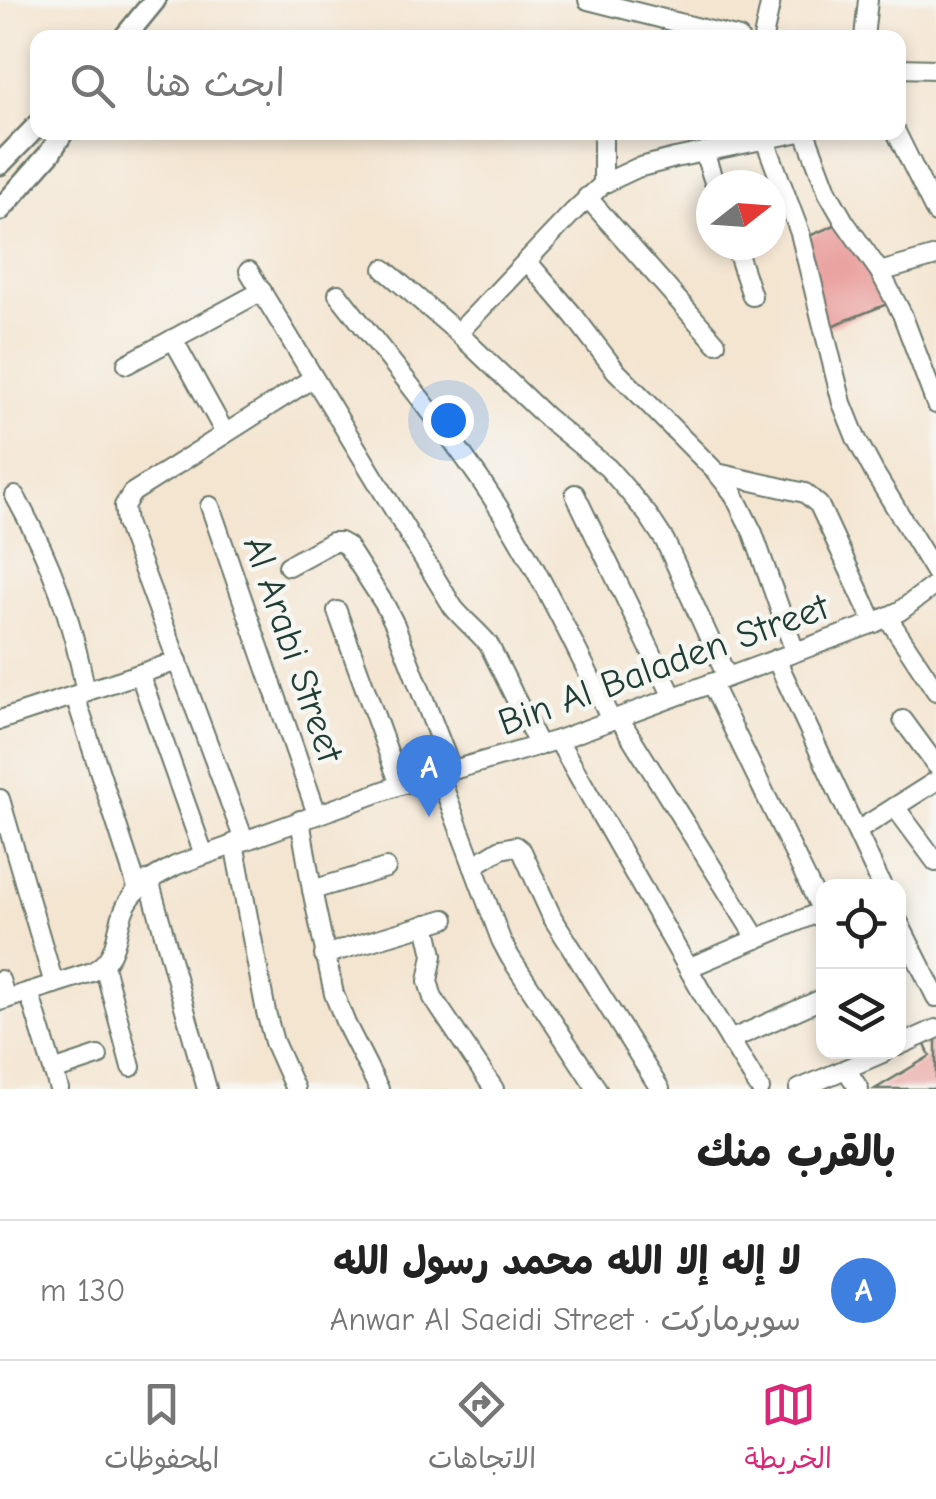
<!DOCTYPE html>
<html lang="ar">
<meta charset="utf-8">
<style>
:root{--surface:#fff;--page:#f2f2f2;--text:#222;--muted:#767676;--line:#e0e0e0;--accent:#db2777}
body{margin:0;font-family:"Comic Neue","Playpen Sans Arabic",sans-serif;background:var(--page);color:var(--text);direction:rtl}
.controls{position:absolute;right:30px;bottom:30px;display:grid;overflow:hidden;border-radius:20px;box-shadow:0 5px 15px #0003}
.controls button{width:90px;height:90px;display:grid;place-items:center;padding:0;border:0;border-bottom:2px solid var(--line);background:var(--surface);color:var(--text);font:50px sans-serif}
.compass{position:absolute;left:696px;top:170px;width:90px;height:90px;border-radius:50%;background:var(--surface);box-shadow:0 5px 15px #0003;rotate:73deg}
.you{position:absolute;left:448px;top:420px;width:35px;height:35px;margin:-25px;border:8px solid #fff;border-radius:50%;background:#1a73e8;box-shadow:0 0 0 15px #1a73e833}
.badge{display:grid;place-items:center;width:65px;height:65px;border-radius:50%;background:var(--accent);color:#fff;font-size:32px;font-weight:700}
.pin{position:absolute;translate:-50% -82px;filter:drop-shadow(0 2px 5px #0008)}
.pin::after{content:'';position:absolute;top:52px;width:35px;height:30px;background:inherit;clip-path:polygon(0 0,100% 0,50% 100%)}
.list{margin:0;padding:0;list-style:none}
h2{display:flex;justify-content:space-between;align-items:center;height:130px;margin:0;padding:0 40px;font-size:42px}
h2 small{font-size:32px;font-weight:400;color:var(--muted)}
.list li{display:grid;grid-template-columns:65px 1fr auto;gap:30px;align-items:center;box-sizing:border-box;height:140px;padding:0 40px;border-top:2px solid var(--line)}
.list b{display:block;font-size:38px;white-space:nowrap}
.list p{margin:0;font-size:32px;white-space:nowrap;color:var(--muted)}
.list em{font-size:32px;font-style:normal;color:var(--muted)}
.icon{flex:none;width:55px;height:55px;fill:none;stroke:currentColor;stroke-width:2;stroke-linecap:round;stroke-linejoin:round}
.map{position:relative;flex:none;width:936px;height:1089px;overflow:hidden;direction:ltr}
.search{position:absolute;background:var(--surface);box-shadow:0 5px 15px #0003;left:30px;right:30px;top:30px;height:110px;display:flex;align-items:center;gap:25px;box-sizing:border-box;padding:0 35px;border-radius:20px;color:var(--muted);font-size:38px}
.sheet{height:270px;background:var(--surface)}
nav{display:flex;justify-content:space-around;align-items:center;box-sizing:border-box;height:140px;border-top:2px solid var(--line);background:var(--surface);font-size:28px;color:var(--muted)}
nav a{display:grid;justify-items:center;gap:5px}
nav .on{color:var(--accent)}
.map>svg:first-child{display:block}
.building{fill:#eaa3a0}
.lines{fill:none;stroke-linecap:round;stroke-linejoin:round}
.minor-casing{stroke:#6a786b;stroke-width:22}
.tertiary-casing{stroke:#6a786b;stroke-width:25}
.minor{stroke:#fff;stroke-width:18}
.tertiary{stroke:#fff;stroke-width:20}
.labels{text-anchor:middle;stroke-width:9;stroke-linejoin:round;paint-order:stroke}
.street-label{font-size:38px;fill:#1f3d34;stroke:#f6f6f2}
</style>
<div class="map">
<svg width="936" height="1089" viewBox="0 0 936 1089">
<rect width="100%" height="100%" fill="#f6f6f2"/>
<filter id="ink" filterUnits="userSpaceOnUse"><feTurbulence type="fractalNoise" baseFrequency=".01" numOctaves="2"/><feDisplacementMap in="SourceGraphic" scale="20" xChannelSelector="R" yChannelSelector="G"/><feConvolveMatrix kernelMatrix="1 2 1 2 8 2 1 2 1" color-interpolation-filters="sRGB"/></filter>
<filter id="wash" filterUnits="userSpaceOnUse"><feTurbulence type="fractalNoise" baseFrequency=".0048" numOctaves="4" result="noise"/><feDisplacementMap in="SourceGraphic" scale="40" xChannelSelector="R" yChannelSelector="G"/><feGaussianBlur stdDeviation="2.25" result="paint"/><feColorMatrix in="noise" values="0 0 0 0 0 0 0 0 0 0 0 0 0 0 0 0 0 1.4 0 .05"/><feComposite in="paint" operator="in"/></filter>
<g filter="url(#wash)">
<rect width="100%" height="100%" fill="#f4e5d1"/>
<g id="blocks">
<!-- building -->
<g class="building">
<polygon points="844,221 895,301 824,329 802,239"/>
<polygon points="936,1032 936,1089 875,1089 930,1056 922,1038"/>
</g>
</g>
</g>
<g filter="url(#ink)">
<use href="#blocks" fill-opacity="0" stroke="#6a786b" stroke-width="2.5"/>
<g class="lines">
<!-- minor casing -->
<g class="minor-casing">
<g id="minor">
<polyline points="588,0 739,38"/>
<polyline points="763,38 771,0"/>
<polyline points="864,38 868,0"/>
<polyline points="898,68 936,69"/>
<polyline points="805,132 828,193 844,221 880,272 902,314 936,404"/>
<polyline points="896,132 936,213"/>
<polyline points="765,140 800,233 842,403 856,438 874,472 936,574"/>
<polyline points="704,152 715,185"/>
<polyline points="603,184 603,132"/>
<polyline points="587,197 716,343"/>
<polyline points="735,245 752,296"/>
<polyline points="527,261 574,316 616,371 717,473 733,493 753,533 795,652"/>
<polyline points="384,269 458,333 546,417 608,468 628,491 648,515 665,541 727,677"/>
<path d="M249 271 453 607C464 621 478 631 489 645L539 746"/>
<polyline points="880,272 936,256"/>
<path d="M338 294C398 371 462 446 512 529 549 591 580 656 611 720"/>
<polyline points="458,333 574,211 603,184 637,168 675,158 800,132"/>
<polyline points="173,339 225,433"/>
<polyline points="127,364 262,291"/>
<polyline points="717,473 805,493 819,505 874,623"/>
<polyline points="575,494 673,697"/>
<path d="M15 496C52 562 72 618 86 693"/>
<polyline points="210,506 317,814"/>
<polyline points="288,566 332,542 340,542 347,546 385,605 395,625 452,771"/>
<polyline points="337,611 400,785"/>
<polyline points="888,618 936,691"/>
<polyline points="776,659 882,886"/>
<polyline points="140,675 204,855"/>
<polyline points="711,683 824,915"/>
<polyline points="75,696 138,890"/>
<polyline points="619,718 757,939"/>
<polyline points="0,720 178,661"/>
<polyline points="903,720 936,765"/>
<polyline points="558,740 713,1012 760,1089"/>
<polyline points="439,775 501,940 510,957 597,1089"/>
<polyline points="0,799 54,984"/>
<polyline points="895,807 936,862"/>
<polyline points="300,820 312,890 334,994 346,1024 379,1089"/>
<polyline points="857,831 936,781"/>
<polyline points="244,840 126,523 124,506 132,493 313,378"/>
<polyline points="234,843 266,1012 274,1042 295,1089"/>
<polyline points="473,866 501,849 516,846 522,851 552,917 660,1089"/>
<polyline points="149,880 207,1089"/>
<polyline points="312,890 386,868"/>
<polyline points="898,921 936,997"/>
<polyline points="426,924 433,955 428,981 433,998 494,1089"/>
<polyline points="324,955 445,919"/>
<polyline points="104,966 131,1067"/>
<polyline points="688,968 822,911"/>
<polyline points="0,980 6,999"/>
<polyline points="29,992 59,1089"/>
<path d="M0 1001 92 972C122 956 113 930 127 904 138 884 158 875 177 865L400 785 558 740 874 623 900 611 936 584"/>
<polyline points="730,1040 824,998"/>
<polyline points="898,1046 936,1029"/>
<polyline points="846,1069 859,1089"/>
<polyline points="53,1071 98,1056"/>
<polyline points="799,1089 885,1052"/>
</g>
</g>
<!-- tertiary casing -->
<g class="tertiary-casing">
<g id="tertiary">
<polyline points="124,38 155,0"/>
<polyline points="0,164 38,125"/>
<polyline points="0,210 50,153 63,132"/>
</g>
</g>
<!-- minor -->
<use href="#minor" class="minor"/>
<!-- tertiary -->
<use href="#tertiary" class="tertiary"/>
</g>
</g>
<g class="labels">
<!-- street labels -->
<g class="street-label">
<text transform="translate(294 649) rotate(71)" y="13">Al Arabi Street</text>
<text transform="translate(663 664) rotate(-20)" y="13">Bin Al Baladen Street</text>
</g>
</g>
</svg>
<div class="controls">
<button><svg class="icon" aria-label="locate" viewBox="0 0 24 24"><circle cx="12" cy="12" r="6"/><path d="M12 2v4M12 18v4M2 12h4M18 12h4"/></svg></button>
<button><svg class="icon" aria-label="layers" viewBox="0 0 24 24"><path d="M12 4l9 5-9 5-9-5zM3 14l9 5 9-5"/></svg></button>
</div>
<svg class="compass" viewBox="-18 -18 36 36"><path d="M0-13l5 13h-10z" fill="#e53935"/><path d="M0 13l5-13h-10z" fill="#767676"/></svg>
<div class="you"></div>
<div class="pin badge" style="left:429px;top:817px;background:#3f7fe0">A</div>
<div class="search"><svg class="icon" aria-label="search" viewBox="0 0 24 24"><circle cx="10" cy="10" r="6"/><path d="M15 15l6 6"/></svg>ابحث هنا</div>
</div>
<section class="sheet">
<h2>بالقرب منك<small></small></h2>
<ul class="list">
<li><span class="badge" style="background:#3f7fe0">A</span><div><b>لا إله إلا الله محمد رسول الله</b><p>سوبرماركت · Anwar Al Saeidi Street</p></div><em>130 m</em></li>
</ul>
</section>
<nav>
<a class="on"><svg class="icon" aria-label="map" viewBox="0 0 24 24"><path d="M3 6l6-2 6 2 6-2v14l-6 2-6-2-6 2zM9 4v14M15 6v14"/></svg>الخريطة</a>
<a><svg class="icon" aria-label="directions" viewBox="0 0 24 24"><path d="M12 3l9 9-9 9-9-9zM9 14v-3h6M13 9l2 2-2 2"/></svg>الاتجاهات</a>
<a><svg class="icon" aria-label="saved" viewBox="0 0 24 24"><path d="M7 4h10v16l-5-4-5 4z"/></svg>المحفوظات</a>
</nav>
